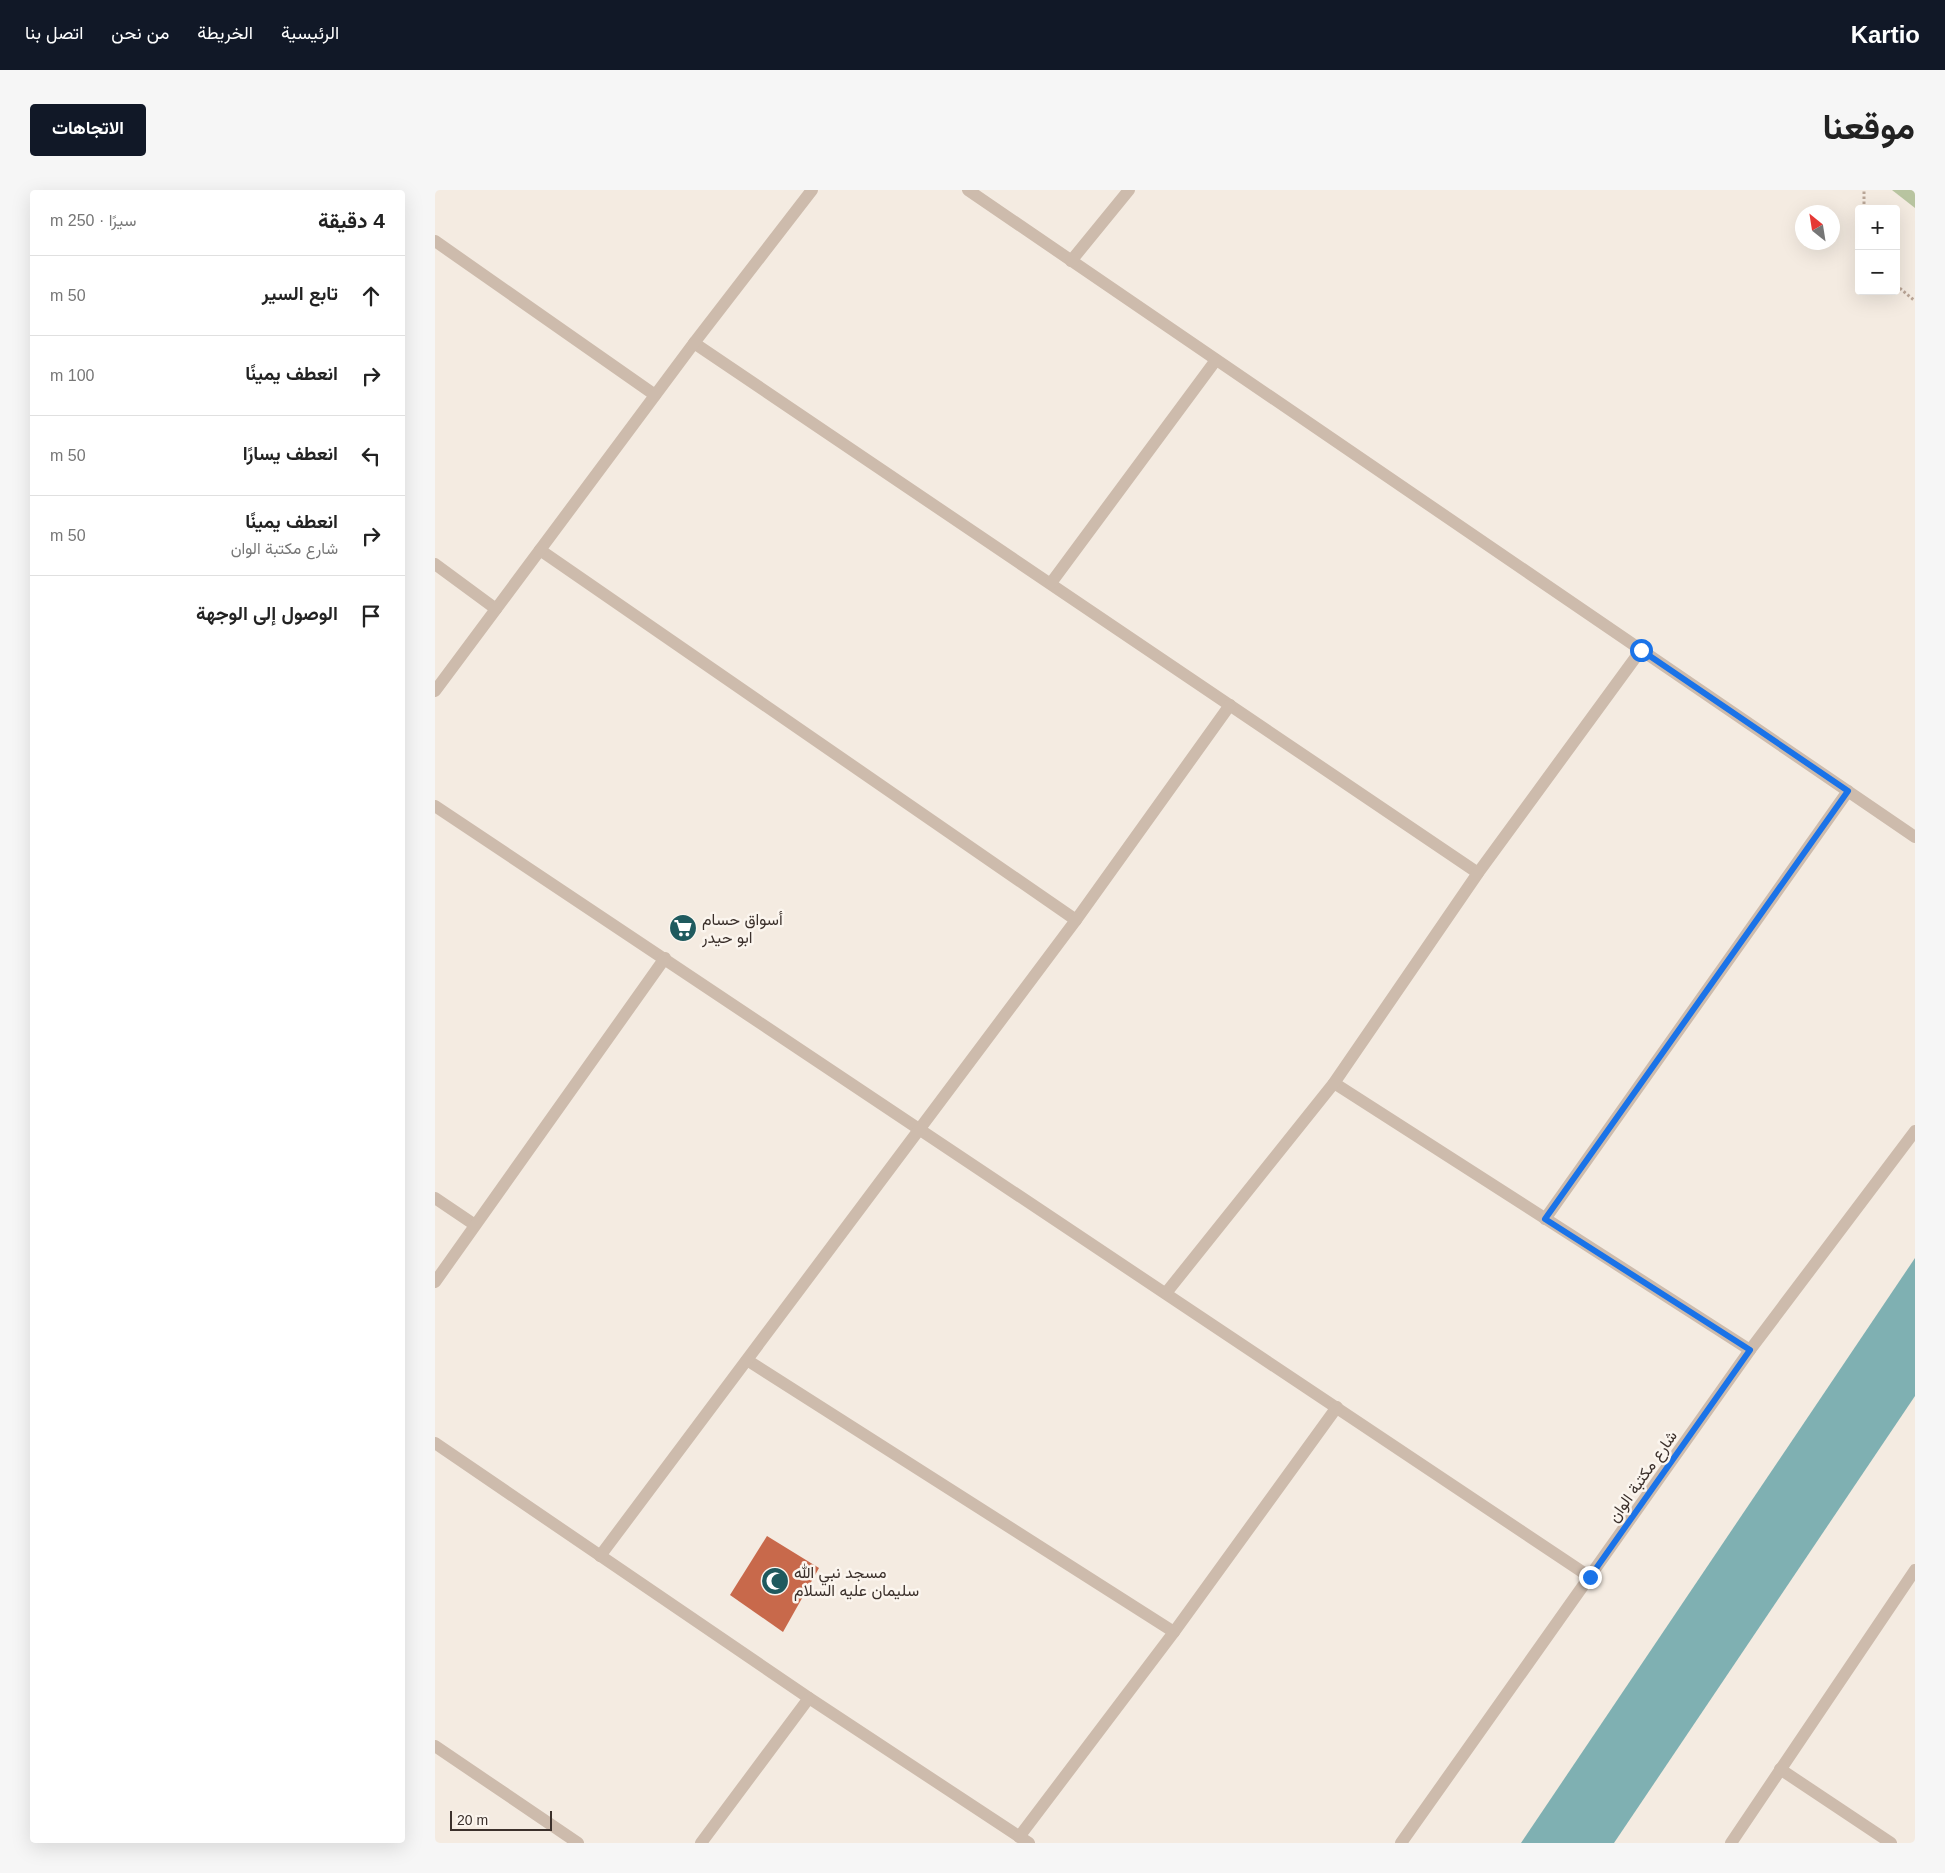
<!DOCTYPE html>
<html lang="ar">
<meta charset="utf-8">
<style>
:root{--surface:#fff;--page:#f6f6f6;--text:#222;--muted:#767676;--line:#e0e0e0;--accent:#111827}
body{margin:0;font-family:Helvetica,Vazirmatn,sans-serif;background:var(--page);color:var(--text);direction:rtl}
.controls{position:absolute;right:15px;top:15px;display:grid;overflow:hidden;border-radius:5px;box-shadow:0 5px 20px #0002}
.controls button{width:45px;height:45px;display:grid;place-items:center;padding:0;border:0;border-bottom:1px solid var(--line);background:var(--surface);color:var(--text);font:25px sans-serif}
.compass{position:absolute;left:1360px;top:15px;width:45px;height:45px;border-radius:50%;background:var(--surface);box-shadow:0 5px 20px #0002;rotate:330deg}
.scale{position:absolute;left:15px;bottom:12px;width:102px;box-sizing:border-box;padding-left:5px;border:2px solid #3b302b;border-top:0;font-size:14px;line-height:18px;white-space:nowrap;color:#3b302b;-webkit-text-stroke:4px #fbf5ee;paint-order:stroke}
.stop{position:absolute;width:15px;height:15px;margin:-11px;border:4px solid #1a73e8;border-radius:50%;background:#fff}
.stop.end{background:#1a73e8;border-color:#fff;box-shadow:0 1px 5px #0008}
.list{margin:0;padding:0;list-style:none}
h2{display:flex;justify-content:space-between;align-items:center;height:65px;margin:0;padding:0 20px;font-size:21px}
h2 small{font-size:16px;font-weight:400;color:var(--muted)}
.list li{display:grid;grid-template-columns:32px 1fr auto;gap:15px;align-items:center;box-sizing:border-box;height:80px;padding:0 20px;border-top:1px solid var(--line)}
.list b{display:block;font-size:19px;white-space:nowrap}
.list p{margin:0;font-size:16px;white-space:nowrap;color:var(--muted)}
.list em{font-size:16px;font-style:normal;color:var(--muted)}
.icon{flex:none;width:28px;height:28px;fill:none;stroke:currentColor;stroke-width:2;stroke-linecap:round;stroke-linejoin:round}
.map{position:relative;flex:none;width:1480px;height:1653px;overflow:hidden;direction:ltr;border-radius:5px}
header{display:flex;align-items:center;gap:30px;box-sizing:border-box;height:70px;padding:0 25px;background:var(--accent);color:#fff}
header strong{font-size:24px}
nav{display:flex;gap:28px;margin-inline-start:auto;font-size:18px}
.intro{display:flex;align-items:center;justify-content:space-between;box-sizing:border-box;height:120px;padding:0 30px}
h1{margin:0;font-size:35px}
.button{padding:12px 22px;border-radius:5px;background:var(--accent);color:#fff;font-size:18px;font-weight:700}
main{display:flex;gap:30px;padding:0 30px}
aside{flex:1;background:var(--surface);border-radius:5px;box-shadow:0 5px 20px #0002}
.map>svg:first-child{display:block}
.green{fill:#b8c4a0}
.water{fill:#7fb0b2}
.building{fill:#c8694b}
.lines{fill:none;stroke-linecap:round;stroke-linejoin:round}
.path{stroke:#b9a596;stroke-width:3;stroke-dasharray:2.5 2.5;stroke-linecap:butt}
.minor{stroke:#cdbbac;stroke-width:12}
.route{stroke:#1a73e8;stroke-width:6}
.labels{text-anchor:middle;stroke-width:5;stroke-linejoin:round;paint-order:stroke}
.poi-label{font-size:16px;fill:#3b302b;stroke:#fbf5ee;text-anchor:start}
.street-label{font-size:16px;fill:#3b302b;stroke:#fbf5ee}
</style>
<header>
<strong>Kartio</strong>
<nav><a>الرئيسية</a><a>الخريطة</a><a>من نحن</a><a>اتصل بنا</a></nav>
</header>
<div class="intro"><h1>موقعنا</h1><a class="button">الاتجاهات</a></div>
<main>
<div class="map">
<svg width="1480" height="1653" viewBox="0 0 1480 1653">
<rect width="100%" height="100%" fill="#f4ebe1"/>
<!-- green -->
<polygon class="green" points="1457,0 1480,0 1480,18"/>
<!-- water -->
<polygon class="water" points="1480,1068 1480,1206 1179,1653 1086,1653"/>
<!-- building -->
<polygon class="building" points="332,1346 384,1378 348,1442 295,1405"/>
<g class="lines">
<!-- path -->
<g class="path">
<polyline points="1429,19 1429,0"/>
<polyline points="1461,95 1480,111"/>
</g>
<!-- minor -->
<g class="minor">
<polyline points="533,0 1480,647"/>
<polyline points="0,51 220,205"/>
<polyline points="636,71 694,0"/>
<polyline points="259,153 1043,683"/>
<polyline points="105,360 641,730"/>
<polyline points="0,374 61,419"/>
<polyline points="616,393 781,170"/>
<polyline points="0,501 259,153 377,0"/>
<polyline points="0,616 1155,1387"/>
<polyline points="899,893 1315,1160"/>
<polyline points="0,1008 40,1035"/>
<polyline points="1110,1029 1413,601"/>
<polyline points="0,1092 230,768"/>
<polyline points="731,1103 899,893 1043,683 1206,460"/>
<polyline points="312,1170 739,1442"/>
<polyline points="0,1253 374,1508 594,1653"/>
<polyline points="165,1366 641,730 795,515"/>
<polyline points="0,1556 143,1653"/>
<polyline points="1345,1579 1456,1653"/>
<polyline points="584,1647 739,1442 902,1217"/>
<polyline points="266,1653 374,1508"/>
<polyline points="966,1653 1315,1160 1480,941"/>
<polyline points="1296,1653 1480,1380"/>
</g>
</g>
<g class="lines">
<!-- route -->
<polyline class="route" points="1155,1387 1315,1160 1110,1029 1413,601 1206,460"/>
</g>
<!-- icons -->
<defs>
<g id="supermarket-disc" transform="scale(1.4375)"><circle r="9.5" fill="#1f5a5e" stroke="#fbf5ee"/><path d="M-6-5.5h2.5l.6 2H6L4.5 2H-2.5L-4.4-4H-6ZM-1.5 3.2a1.3 1.3 0 1 0 .1 0ZM3 3.2a1.3 1.3 0 1 0 .1 0Z" fill="#fff"/></g>
<g id="mosque-disc" transform="scale(1.4375)"><circle r="9.5" fill="#1f5a5e" stroke="#fbf5ee"/><path d="M3.5-4.9A6 6 0 1 0 3.5 4.9A5 5 0 1 1 3.5-4.9Z" fill="#fff"/></g>
</defs>
<g fill-rule="evenodd">
<use href="#supermarket-disc" x="248" y="738"/>
<use href="#mosque-disc" x="340" y="1391"/>
</g>
<g class="labels">
<!-- poi labels -->
<g class="poi-label">
<text x="267" y="735">أسواق حسام<tspan x="267" dy="18">ابو حيدر</tspan></text>
<text x="359" y="1388">مسجد نبي الله<tspan x="359" dy="18">سليمان عليه السلام</tspan></text>
</g>
<!-- street labels -->
<g class="street-label">
<text transform="translate(1207 1286) rotate(-55)" y="6">شارع مكتبة الوان</text>
</g>
</g>
</svg>
<div class="controls">
<button>+</button>
<button>−</button>
</div>
<svg class="compass" viewBox="-18 -18 36 36"><path d="M0-13l5 13h-10z" fill="#e53935"/><path d="M0 13l5-13h-10z" fill="#767676"/></svg>
<div class="scale">20 m</div>
<div class="stop" style="left:1206px;top:460px"></div>
<div class="stop end" style="left:1155px;top:1387px"></div>
</div>
<aside>
<h2>4 دقيقة<small>سيرًا · 250 m</small></h2>
<ul class="list">
<li><svg class="icon" aria-label="ahead" viewBox="0 0 24 24"><path d="M12 20V5M6 11l6-6 6 6"/></svg><div><b>تابع السير</b></div><em>50 m</em></li>
<li><svg class="icon" aria-label="right" viewBox="0 0 24 24"><path d="M7 20v-9h11M14 6l5 5-5 5"/></svg><div><b>انعطف يمينًا</b></div><em>100 m</em></li>
<li><svg class="icon" aria-label="left" viewBox="0 0 24 24"><path d="M17 20v-9H6M10 6l-5 5 5 5"/></svg><div><b>انعطف يسارًا</b></div><em>50 m</em></li>
<li><svg class="icon" aria-label="right" viewBox="0 0 24 24"><path d="M7 20v-9h11M14 6l5 5-5 5"/></svg><div><b>انعطف يمينًا</b><p>شارع مكتبة الوان</p></div><em>50 m</em></li>
<li><svg class="icon" aria-label="arrive" viewBox="0 0 24 24"><path d="M6 21V4h12l-3 4 3 4H6"/></svg><div><b>الوصول إلى الوجهة</b></div></li>
</ul>
</aside>
</main>
